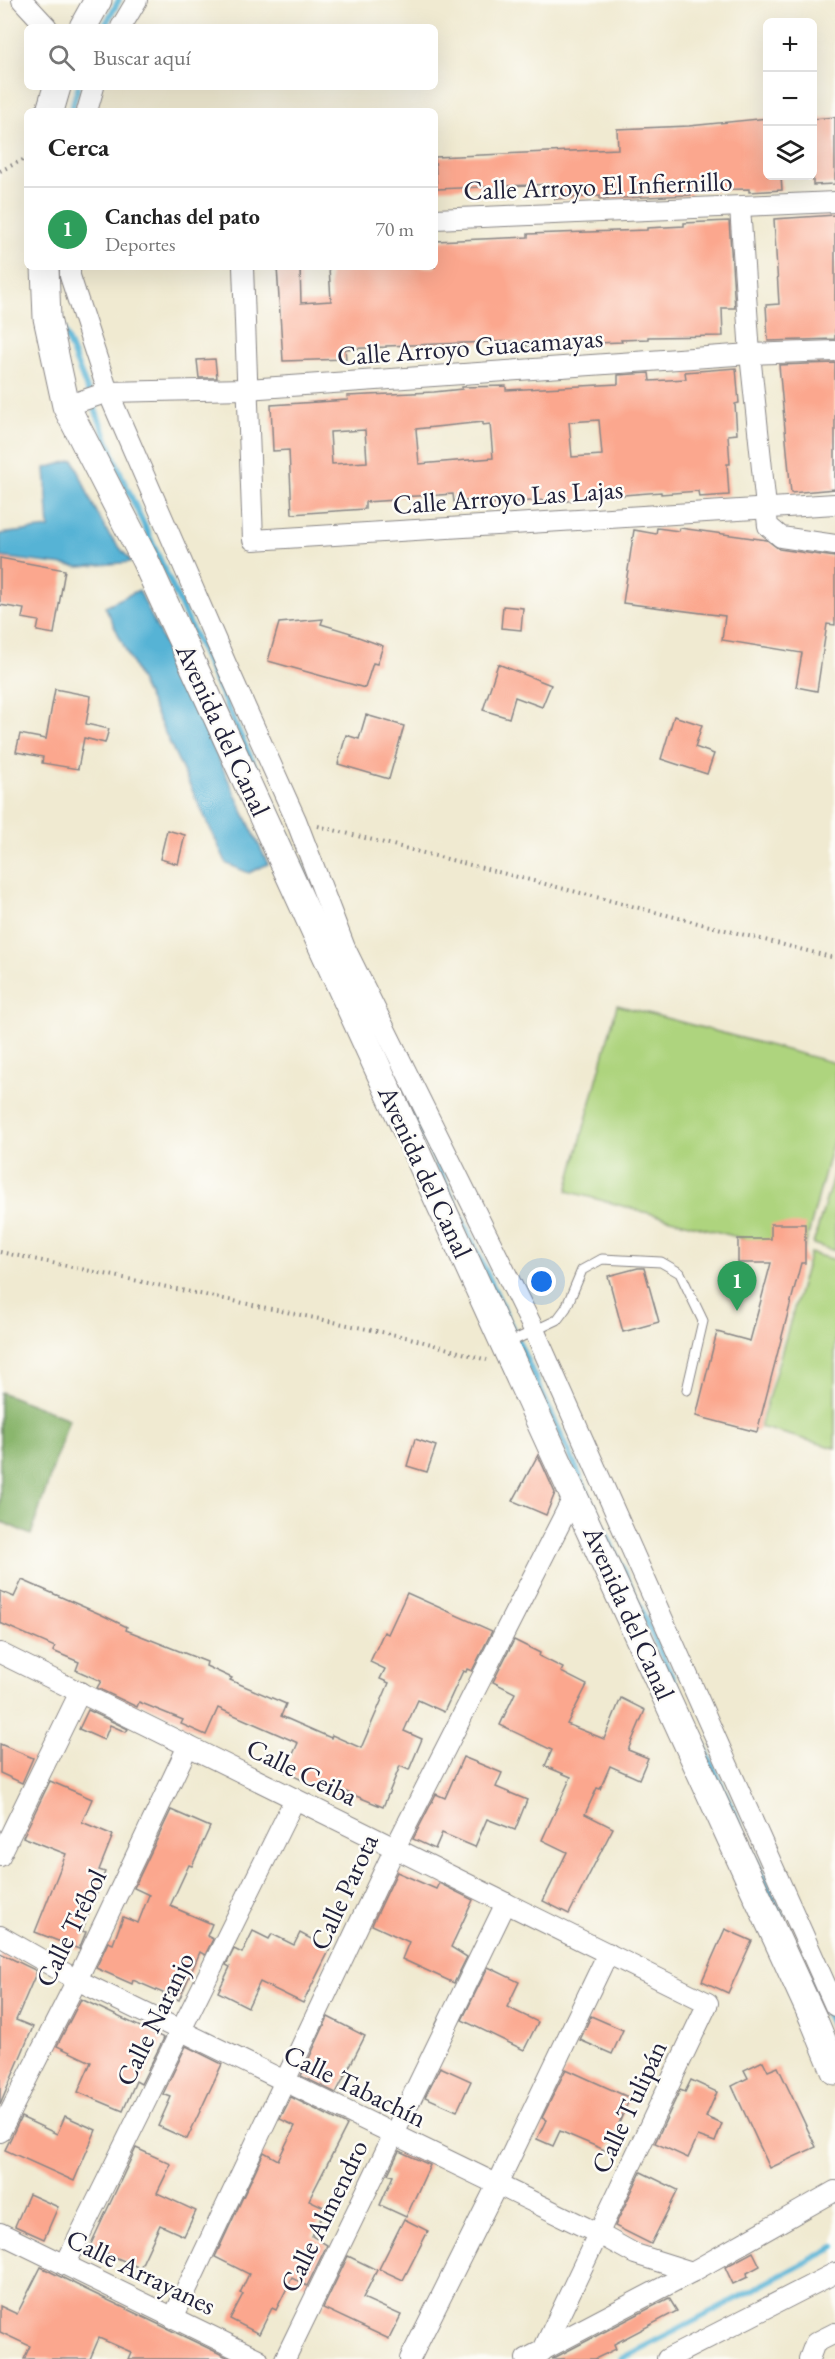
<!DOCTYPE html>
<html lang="es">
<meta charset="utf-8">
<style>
:root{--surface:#fff;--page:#f2f2f2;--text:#222;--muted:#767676;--line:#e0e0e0;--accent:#1f6fb2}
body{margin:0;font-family:"EB Garamond",serif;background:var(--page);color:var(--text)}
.controls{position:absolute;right:18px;top:18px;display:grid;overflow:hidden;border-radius:9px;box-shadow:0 6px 24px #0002}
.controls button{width:54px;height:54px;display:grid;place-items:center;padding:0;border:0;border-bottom:2px solid var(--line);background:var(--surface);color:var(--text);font:30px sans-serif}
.you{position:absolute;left:542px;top:1282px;width:21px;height:21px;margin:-15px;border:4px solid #fff;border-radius:50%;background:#1a73e8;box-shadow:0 0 0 9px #1a73e833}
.badge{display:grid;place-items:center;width:39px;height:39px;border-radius:50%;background:var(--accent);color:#fff;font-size:20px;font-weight:700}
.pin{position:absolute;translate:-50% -50px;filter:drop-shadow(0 2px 3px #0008)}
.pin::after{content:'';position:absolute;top:32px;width:21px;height:18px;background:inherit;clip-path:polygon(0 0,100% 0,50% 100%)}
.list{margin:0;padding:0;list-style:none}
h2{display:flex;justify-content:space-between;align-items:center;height:78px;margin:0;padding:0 24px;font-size:26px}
h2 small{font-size:20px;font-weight:400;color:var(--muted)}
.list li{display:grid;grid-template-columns:39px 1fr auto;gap:18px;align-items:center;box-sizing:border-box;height:84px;padding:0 24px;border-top:2px solid var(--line)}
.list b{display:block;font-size:22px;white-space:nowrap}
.list p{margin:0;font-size:20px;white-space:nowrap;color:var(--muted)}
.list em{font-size:20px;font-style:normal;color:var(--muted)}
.icon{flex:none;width:33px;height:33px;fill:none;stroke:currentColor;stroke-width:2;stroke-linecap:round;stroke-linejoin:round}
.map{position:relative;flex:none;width:835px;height:2359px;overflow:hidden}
.search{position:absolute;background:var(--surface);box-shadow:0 6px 24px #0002;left:24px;top:24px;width:414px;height:66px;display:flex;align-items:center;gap:15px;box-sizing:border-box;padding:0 21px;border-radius:9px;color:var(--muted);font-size:22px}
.panel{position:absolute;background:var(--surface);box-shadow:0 6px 24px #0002;left:24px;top:108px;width:414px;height:162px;border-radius:9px}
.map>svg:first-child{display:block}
.green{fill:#aed47e;stroke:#687b5c;stroke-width:1.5}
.forest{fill:#8ab66d;stroke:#566c54;stroke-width:1.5}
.water{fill:#56b3d5;stroke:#3c6a88;stroke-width:1.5}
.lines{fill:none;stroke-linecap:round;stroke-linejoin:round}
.stream{stroke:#56b3d5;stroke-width:6}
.building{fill:#fba78e;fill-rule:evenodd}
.lane-casing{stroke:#898686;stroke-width:11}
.street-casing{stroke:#898686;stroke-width:22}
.secondary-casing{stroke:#898686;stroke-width:29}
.path{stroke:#898686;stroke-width:4;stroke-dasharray:1.5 4.5;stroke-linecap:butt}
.lane{stroke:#fff;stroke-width:9}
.street{stroke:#fff;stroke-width:20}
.secondary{stroke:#fff;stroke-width:27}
.labels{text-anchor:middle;stroke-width:5;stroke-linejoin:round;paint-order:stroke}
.street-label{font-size:27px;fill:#22223b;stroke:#fdfcf7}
</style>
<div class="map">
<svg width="835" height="2359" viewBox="0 0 835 2359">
<rect width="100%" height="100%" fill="#fdfcf7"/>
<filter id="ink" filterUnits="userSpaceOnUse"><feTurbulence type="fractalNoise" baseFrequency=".0167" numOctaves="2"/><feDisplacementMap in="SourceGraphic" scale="12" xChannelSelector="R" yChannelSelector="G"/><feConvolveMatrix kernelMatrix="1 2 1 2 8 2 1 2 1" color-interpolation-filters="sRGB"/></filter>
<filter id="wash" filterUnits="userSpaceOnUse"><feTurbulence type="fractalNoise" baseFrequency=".008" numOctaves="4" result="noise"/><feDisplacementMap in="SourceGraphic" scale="24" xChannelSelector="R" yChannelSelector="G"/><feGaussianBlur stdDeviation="1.35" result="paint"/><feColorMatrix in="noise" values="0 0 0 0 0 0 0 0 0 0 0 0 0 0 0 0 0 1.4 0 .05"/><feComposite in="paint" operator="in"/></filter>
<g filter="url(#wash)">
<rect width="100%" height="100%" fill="#f0ead1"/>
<!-- green -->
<g class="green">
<polygon points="617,1005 835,1063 835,1134 803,1255 567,1191"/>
<polygon points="835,1170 835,1251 813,1244"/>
<polygon points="810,1253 835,1260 835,1448 760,1427"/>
</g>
<!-- forest -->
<polygon class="forest" points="0,1392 69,1419 31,1535 0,1521"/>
<!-- water -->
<g class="water">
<polygon points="74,460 91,501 109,535 132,562 80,567 0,557 0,534 49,528 45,468"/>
<polygon points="139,590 268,864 249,873 227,864 105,606"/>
</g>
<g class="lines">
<!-- stream -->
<g class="stream">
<polyline points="104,27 119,0"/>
<polyline points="71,111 78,87"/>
<polyline points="62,326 122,477 320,909"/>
<polyline points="384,1049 835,2033"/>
<polyline points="621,2359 835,2247"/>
</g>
</g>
<g id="blocks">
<!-- building -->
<g class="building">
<polygon points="835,117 835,184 813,185 813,119"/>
<polygon points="768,118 768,176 781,176 782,190 749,192 749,189 691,190 691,195 600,199 600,196 555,199 554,184 437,189 435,157 618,149 617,129 689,126"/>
<polygon points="835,215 835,339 768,341 766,305 779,304 774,219"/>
<polygon points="729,221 735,308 722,308 723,336 648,337 648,339 621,340 622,342 518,346 518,341 386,346 386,347 345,349 346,359 283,361 277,267 300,267 301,303 331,301 329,267 435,267 435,241 528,237 528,234 647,230 647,228 684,226 684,223"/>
<polygon points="215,359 217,378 199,378 197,360"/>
<polygon points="835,363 835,489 791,493 779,365"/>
<path d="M736 368 739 403 735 404 737 434 728 435 730 464H727L729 495 699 497 698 491 661 494V492L598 497 545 504V500L486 504V499L454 502 453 494 439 495 396 497V500L365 502V509L292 514 289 450 273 451 271 405 348 400 347 396 434 392 462 389V387L506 386V390L618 384V375L649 373 650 381 686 379 685 372ZM599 420 602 455 572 457 569 422ZM483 422V425L490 424 493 458 419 464 416 429ZM365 430 367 462 332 464 330 432Z"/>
<polygon points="657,528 679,531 680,528 767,540 779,549 835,557 835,625 827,624 817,691 796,687 802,653 722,640 725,616 623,603 634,530 656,534"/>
<polygon points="0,558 65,570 54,634 37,631 39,621 22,618 24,609 0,605"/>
<polygon points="503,606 523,608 521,630 501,628"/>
<polygon points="323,619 321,624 351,633 350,634 383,646 377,664 373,663 365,688 268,661 279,623"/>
<polygon points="498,664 551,685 542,707 515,697 509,718 483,710"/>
<polygon points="55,689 91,696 86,724 109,729 105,743 84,738 78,769 42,763 43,757 16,752 20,734 46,739"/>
<polygon points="366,715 404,726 389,779 338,764 346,735 359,739"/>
<polygon points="674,716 702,725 695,747 714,754 707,774 661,759"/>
<polygon points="167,830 185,835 178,864 160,859"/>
<polygon points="771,1224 805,1224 805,1263 801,1263 757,1432 696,1416 717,1332 750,1341 771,1263 738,1263 738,1239 771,1239"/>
<polygon points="638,1268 644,1268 659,1322 623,1332 608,1276"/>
<polygon points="415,1439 436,1446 427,1472 407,1466"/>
<polygon points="538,1455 555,1493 546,1515 513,1501"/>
<polygon points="22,1580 100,1614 127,1627 126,1630 207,1662 206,1666 232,1678 230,1680 286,1704 281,1716 331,1738 332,1735 361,1748 389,1683 380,1679 385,1669 370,1662 384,1632 388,1634 407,1593 492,1631 472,1671 467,1669 466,1672 463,1671 444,1712 418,1700 404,1731 422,1739 409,1770 400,1766 383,1807 339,1789 336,1796 285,1772 298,1743 218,1708 206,1735 181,1724 183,1720 139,1702 137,1707 97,1688 101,1681 76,1670 79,1662 53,1651 55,1647 0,1623 0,1591 14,1597"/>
<polygon points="514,1640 540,1653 539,1656 563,1668 561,1672 587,1685 567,1724 604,1739 621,1698 645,1710 628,1750 648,1758 639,1779 610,1766 600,1789 597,1788 585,1814 613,1828 569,1914 543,1901 567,1852 542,1840 571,1777 545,1766 552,1750 500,1725 515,1693 493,1682"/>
<polygon points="88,1710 128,1729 126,1732 110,1725 104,1740 79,1729"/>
<polygon points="0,1744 33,1758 22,1783 0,1773"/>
<polygon points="463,1757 502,1773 496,1787 527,1800 515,1830 487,1819 475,1847 442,1833 435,1849 413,1839 436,1794 445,1798"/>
<polygon points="50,1781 92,1799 82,1822 113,1835 99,1870 105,1872 82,1931 86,1932 79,1949 35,1932 66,1854 23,1837"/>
<polygon points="171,1810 210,1827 192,1866 189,1865 170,1906 212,1924 207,1936 213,1939 205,1955 200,1952 179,2000 133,1980 132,1984 96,1968 108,1942 113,1944 123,1917 138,1923 149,1895 134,1888"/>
<polygon points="397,1872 436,1889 439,1883 473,1900 451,1947 467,1957 454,1983 402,1959 409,1942 372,1925"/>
<polygon points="725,1929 752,1941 728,1993 702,1981"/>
<polygon points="253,1931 269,1939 272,1934 294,1945 300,1933 330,1949 303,2003 260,1982 248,2007 218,1992 230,1967 226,1965 234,1949 242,1953"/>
<polygon points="0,1953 37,1971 16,2020 33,2027 0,2105"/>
<polygon points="488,1967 519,1982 507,2007 538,2022 524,2050 462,2020"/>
<polygon points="81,1999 164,2038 141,2084 136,2081 123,2111 78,2092 91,2062 57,2046"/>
<polygon points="591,2016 623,2030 612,2054 580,2040"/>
<polygon points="328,2017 365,2036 336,2093 301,2076"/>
<polygon points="186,2046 222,2064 187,2139 158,2126 171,2097 163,2094"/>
<polygon points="763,2061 768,2071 778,2067 816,2147 770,2168 732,2086 748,2078 744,2070"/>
<polygon points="440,2067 471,2081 457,2111 425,2097"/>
<polygon points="566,2069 630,2098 607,2151 560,2131 553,2146 537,2139 546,2120 542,2118"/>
<polygon points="691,2080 717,2092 706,2117 722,2124 715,2142 698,2136 688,2158 655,2143 680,2090 685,2092"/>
<polygon points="291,2097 347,2125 309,2200 326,2208 312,2236 327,2245 307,2286 292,2278 276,2310 272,2308 259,2334 230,2319 243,2294 240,2293 249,2274 215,2257 264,2152 278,2160 295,2126 280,2119"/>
<polygon points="65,2116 96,2130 74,2181 5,2150 21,2117 57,2134"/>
<polygon points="136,2148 171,2164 157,2193 196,2211 184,2236 160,2225 140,2268 90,2246"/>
<polygon points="399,2151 430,2165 406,2217 380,2205 393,2176 388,2174"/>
<polygon points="641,2172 678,2190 651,2244 615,2226"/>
<polygon points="29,2194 58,2207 44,2239 15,2226"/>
<polygon points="404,2219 428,2231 403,2280 379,2269"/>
<polygon points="753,2252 760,2266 747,2273 748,2277 733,2284 725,2267"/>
<polygon points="348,2256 377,2270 363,2298 401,2315 389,2339 323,2308"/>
<polygon points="41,2267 91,2292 231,2359 128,2359 131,2352 99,2338 90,2359 24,2359 30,2346 0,2332 0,2306 17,2314"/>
<polygon points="669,2298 677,2311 614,2344 616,2349 595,2359 552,2359"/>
</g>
</g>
</g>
<g filter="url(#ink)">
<use href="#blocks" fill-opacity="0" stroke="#898686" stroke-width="1.5"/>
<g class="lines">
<!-- lane casing -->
<g class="lane-casing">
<polyline id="lane" points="506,1344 557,1320 566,1308 582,1270 602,1259 661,1262 680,1273 703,1321 687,1390"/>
</g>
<!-- street casing -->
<g class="street-casing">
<g id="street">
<polyline points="22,0 47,27"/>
<polyline points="121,27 137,0"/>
<polyline points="87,111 94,87"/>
<polyline points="740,207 750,354 768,526 781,537 835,545"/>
<polyline points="435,219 835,202"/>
<polyline points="70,267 70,276 108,392 226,664 296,820 345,948 535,1332 835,2006"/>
<polyline points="243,267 253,540 835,504"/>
<polyline points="66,406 108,392 246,389 750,354 835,351"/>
<polyline points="0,1653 708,2003 542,2352"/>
<polyline points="0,1856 80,1692"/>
<polyline points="0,1936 77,1980 599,2234 635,2254 692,2272"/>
<polyline points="0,2132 77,1980 188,1746"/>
<polyline points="0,2233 258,2359"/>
<polyline points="65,2265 295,1799"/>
<polyline points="173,2318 395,1848 575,1494"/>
<polyline points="285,2359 506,1903"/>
<polyline points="410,2359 497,2185 608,1953"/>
<polyline points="526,2359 692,2272 835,2191"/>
<polyline points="667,2359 835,2273"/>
<polyline points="809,2359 815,2343 835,2333"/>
</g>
</g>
<!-- secondary casing -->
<g class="secondary-casing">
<g id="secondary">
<polyline points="83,27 98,0"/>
<polyline points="50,111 57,87"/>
<polyline points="45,267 47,318 66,406 145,560 813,2018 835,2071"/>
</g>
</g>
<!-- path -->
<g class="path">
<polyline points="0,171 27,158"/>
<polyline points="318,826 835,958"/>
<polyline points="0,1252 410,1338 487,1360"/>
</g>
<!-- lane -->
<use href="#lane" class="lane"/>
<!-- street -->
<use href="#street" class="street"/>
<!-- secondary -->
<use href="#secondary" class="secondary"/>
</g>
</g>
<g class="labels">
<!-- street labels -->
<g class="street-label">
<text transform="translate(598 186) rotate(-2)" y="9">Calle Arroyo El Infiernillo</text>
<text transform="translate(470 347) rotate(-4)" y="9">Calle Arroyo Guacamayas</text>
<text transform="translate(508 497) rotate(-4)" y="9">Calle Arroyo Las Lajas</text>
<text transform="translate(223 730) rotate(65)" y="9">Avenida del Canal</text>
<text transform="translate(425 1172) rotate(65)" y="9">Avenida del Canal</text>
<text transform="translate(629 1613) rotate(66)" y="9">Avenida del Canal</text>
<text transform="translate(302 1772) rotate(26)" y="9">Calle Ceiba</text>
<text transform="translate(344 1892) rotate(-65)" y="9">Calle Parota</text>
<text transform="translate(71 1928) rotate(-64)" y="9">Calle Trébol</text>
<text transform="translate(155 2019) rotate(-64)" y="9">Calle Naranjo</text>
<text transform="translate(355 2086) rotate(26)" y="9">Calle Tabachín</text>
<text transform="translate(629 2107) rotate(-65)" y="9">Calle Tulipán</text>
<text transform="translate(324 2216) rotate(-64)" y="9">Calle Almendro</text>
<text transform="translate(141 2272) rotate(26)" y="9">Calle Arrayanes</text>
</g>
</g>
</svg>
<div class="controls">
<button>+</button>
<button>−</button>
<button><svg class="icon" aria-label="layers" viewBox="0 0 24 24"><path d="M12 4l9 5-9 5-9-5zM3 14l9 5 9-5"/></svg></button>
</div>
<div class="you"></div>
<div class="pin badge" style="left:737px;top:1311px;background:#2e9e5b">1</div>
<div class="search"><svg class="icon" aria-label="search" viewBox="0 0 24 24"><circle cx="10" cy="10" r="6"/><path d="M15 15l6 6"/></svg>Buscar aquí</div>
<section class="panel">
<h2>Cerca<small></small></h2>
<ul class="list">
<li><span class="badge" style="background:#2e9e5b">1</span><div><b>Canchas del pato</b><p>Deportes</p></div><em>70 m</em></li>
</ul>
</section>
</div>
